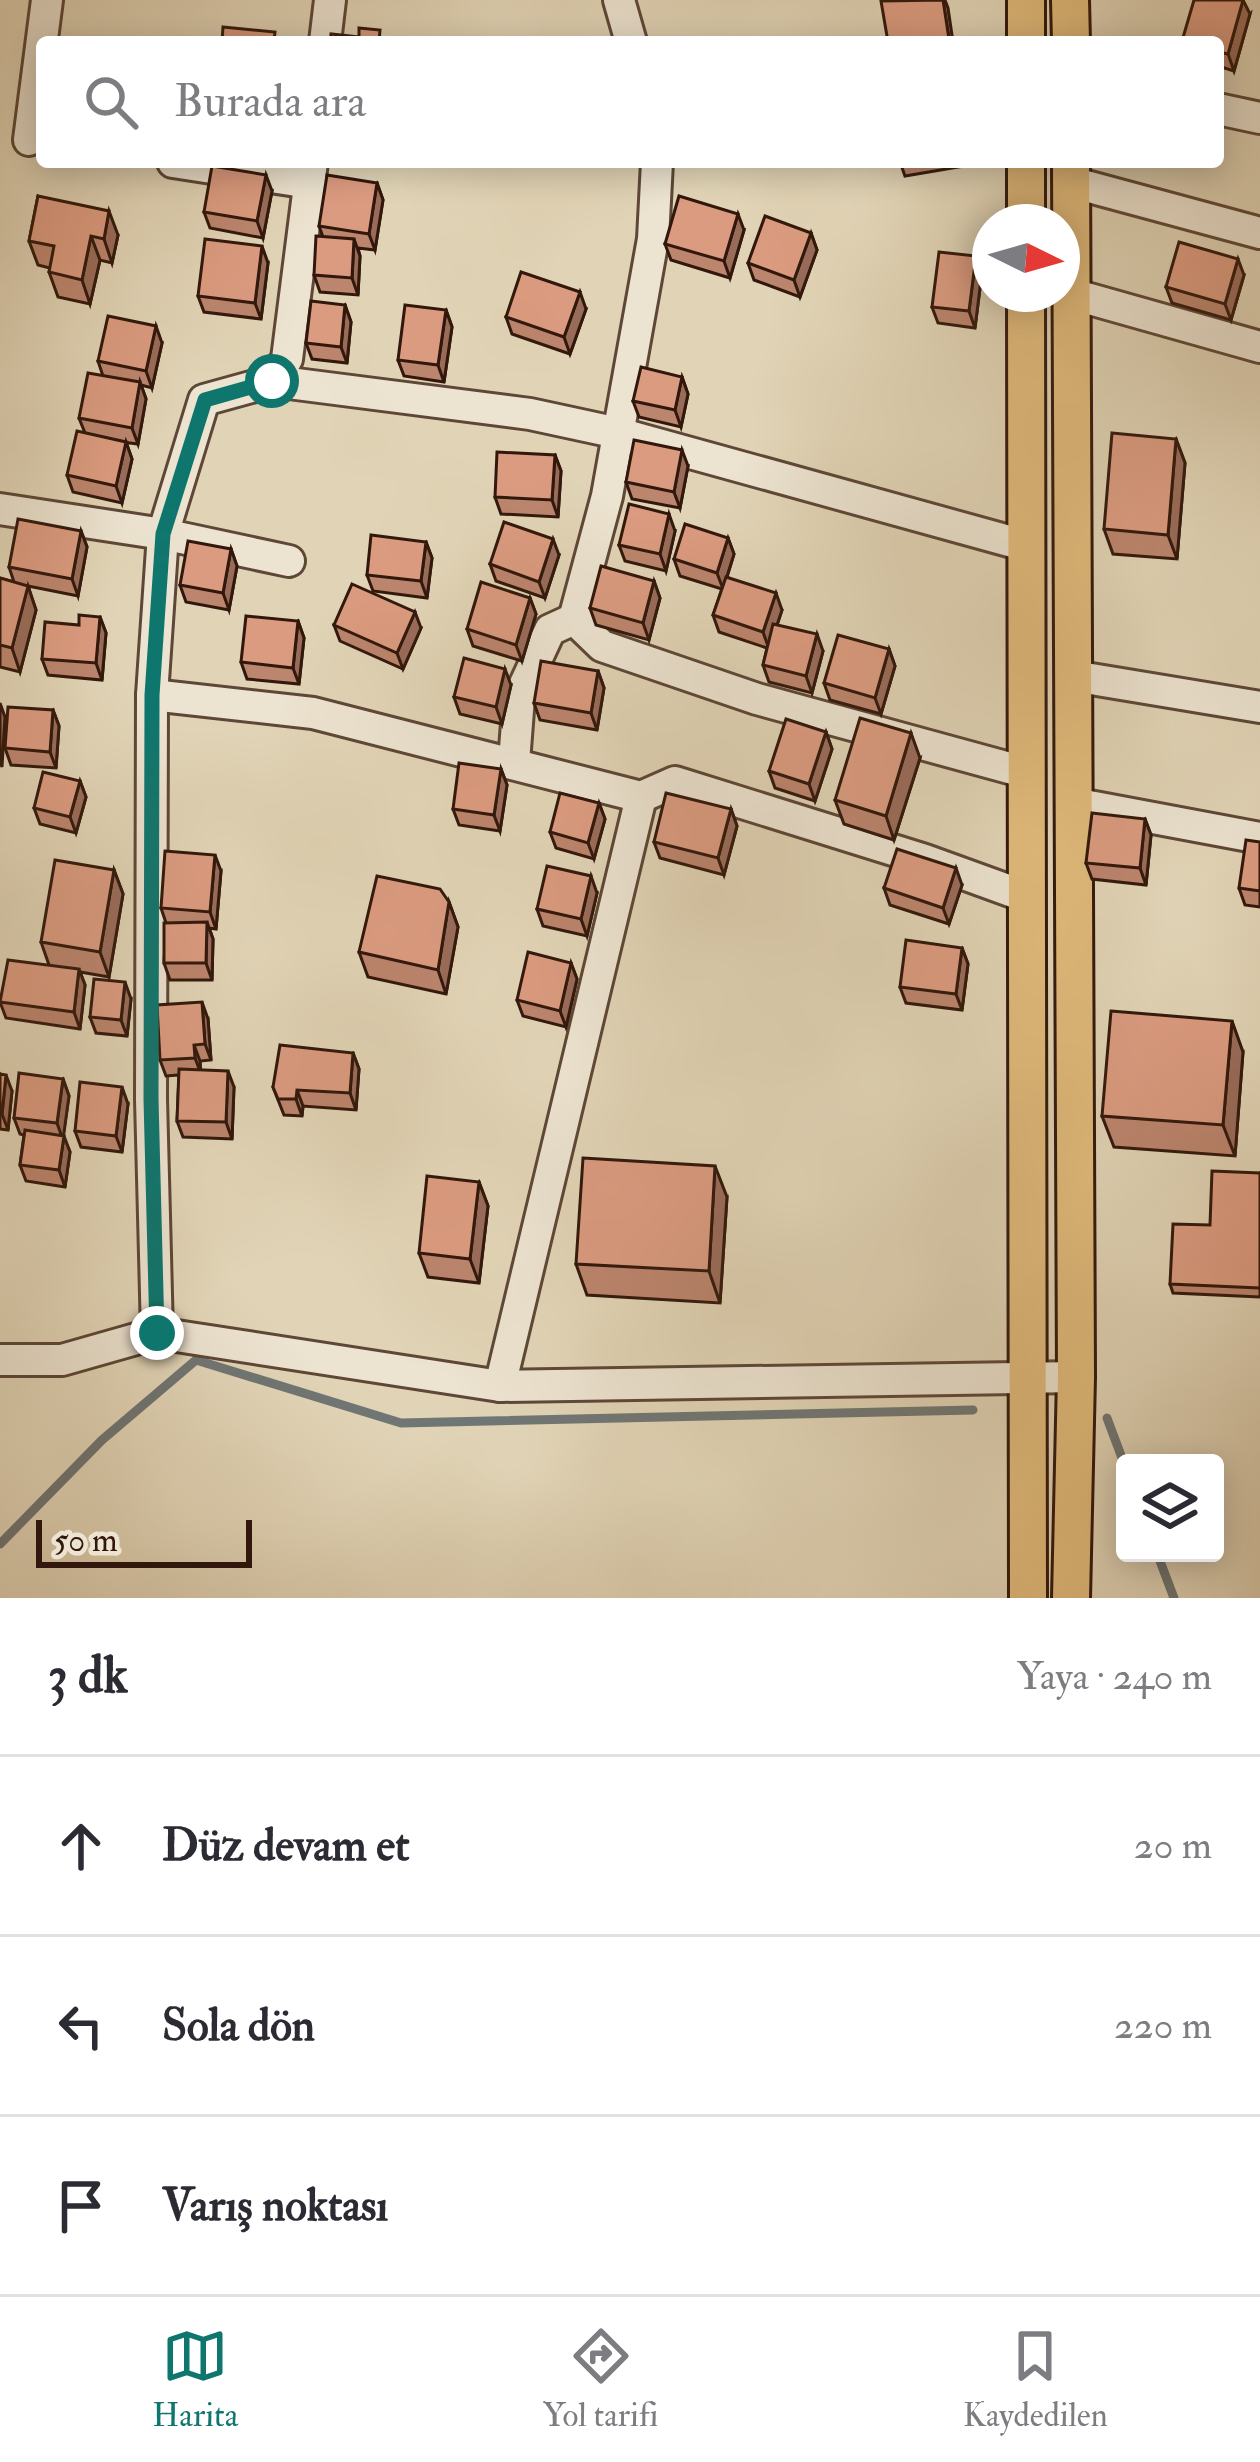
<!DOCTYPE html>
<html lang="tr">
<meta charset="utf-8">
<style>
:root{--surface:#fff;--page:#f2f2f3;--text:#2b2b33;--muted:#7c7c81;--line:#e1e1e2;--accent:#0f766e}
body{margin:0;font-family:"IM FELL Double Pica",serif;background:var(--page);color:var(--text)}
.controls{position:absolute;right:36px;bottom:36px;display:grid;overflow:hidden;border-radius:12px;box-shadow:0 6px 30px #0003}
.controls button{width:108px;height:108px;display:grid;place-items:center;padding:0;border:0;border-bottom:3px solid var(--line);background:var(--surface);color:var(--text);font:60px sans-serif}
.compass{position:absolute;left:972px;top:204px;width:108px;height:108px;border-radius:50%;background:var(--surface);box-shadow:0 6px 30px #0003;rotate:95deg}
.scale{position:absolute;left:36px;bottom:30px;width:216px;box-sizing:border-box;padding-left:12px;border:6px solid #32180c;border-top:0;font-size:33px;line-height:42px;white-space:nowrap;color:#32180c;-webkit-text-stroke:9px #ece3d0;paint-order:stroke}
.stop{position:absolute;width:36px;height:36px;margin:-27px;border:9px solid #0f766e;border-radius:50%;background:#fff}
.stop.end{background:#0f766e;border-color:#fff;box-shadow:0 3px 12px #0008}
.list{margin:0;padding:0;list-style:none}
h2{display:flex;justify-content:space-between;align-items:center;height:156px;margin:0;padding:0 48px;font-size:51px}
h2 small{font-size:39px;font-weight:400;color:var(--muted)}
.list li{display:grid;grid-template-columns:78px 1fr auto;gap:36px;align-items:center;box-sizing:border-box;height:180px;padding:0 48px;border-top:3px solid var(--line)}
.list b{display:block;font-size:45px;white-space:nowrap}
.list em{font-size:39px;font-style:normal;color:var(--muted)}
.icon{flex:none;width:66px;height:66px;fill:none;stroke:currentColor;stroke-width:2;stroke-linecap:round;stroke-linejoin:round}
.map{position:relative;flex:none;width:1260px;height:1598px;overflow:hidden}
.search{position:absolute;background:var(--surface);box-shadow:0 6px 30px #0003;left:36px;right:36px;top:36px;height:132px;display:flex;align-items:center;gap:30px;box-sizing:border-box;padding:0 42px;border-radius:12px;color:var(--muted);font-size:45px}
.sheet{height:696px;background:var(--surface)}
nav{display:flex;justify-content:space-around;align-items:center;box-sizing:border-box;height:168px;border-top:3px solid var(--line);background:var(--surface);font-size:33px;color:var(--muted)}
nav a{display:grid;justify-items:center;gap:6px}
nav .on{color:var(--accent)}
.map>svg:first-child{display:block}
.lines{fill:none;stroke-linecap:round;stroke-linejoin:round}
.stream{stroke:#707674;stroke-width:9}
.minor-casing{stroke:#5e4736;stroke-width:36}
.major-casing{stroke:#32180c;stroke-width:42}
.minor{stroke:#ece3d0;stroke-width:30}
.major{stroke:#e0ba7b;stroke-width:36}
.wall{fill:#bc856e;stroke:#32180c;stroke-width:3}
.shaded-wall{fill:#996c5a;stroke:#32180c;stroke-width:3}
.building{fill:#db9b80;stroke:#32180c;stroke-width:3}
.route{stroke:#0f766e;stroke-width:15}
</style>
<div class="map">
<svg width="1260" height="1598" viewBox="0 0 1260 1598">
<rect width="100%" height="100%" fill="#e1d4b6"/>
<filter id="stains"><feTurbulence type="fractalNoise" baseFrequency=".00167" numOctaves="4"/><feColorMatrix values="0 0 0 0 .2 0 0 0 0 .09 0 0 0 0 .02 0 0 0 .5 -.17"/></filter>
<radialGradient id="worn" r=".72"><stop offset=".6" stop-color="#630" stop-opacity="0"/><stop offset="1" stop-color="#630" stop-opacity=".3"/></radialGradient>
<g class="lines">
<!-- stream -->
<g class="stream">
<polyline points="1107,1418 1125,1466"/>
<polyline points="0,1544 102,1440 196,1360 401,1423 973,1410"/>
<polyline points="1157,1553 1174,1598"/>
</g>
<!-- minor casing -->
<g class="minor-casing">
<g id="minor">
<polyline points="619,0 631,42"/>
<polyline points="325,42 330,0"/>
<polyline points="1218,109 1260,118"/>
<polyline points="29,140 47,0"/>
<polyline points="173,162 310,183"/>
<polyline points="657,162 653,239 607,496 574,619 602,646 757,699 1024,772"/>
<polyline points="1071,182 1260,233"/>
<polyline points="1072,294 1260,347"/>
<polyline points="273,381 530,414 618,433 1027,546"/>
<polyline points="0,509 163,534 289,561"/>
<polyline points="1073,676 1260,707"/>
<polyline points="152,695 313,713 641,797 675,782 925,860 1027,897"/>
<polyline points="514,762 519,697 550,630 574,619"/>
<polyline points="1073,803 1260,838"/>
<polyline points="157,1333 151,1099 152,695 163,534 204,400 273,381 287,359 312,162"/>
<polyline points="0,1360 62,1360 157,1333 500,1386 1076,1377"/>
<polyline points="500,1386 641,797"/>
</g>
</g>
<!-- major casing -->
<g class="major-casing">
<g id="major">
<polyline points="1026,0 1026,42"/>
<polyline points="1070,0 1071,42"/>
<polyline points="1026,162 1026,222"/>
<polyline points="1026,294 1028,1598"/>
<polyline points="1071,1598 1076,1377 1071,162"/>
</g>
</g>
<!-- minor -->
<use href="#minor" class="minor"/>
<!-- major -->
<use href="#major" class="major"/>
</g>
<!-- wall -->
<g class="wall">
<polygon points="1250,14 1234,71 1218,66 1218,42"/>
<polygon points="900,162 963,162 964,166 905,176"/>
<polygon points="377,183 383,200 375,250 358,248 360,256 358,295 320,292 314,275 323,237 319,226"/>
<polygon points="272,191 263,238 210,228 204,212"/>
<polygon points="38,196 118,235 112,263 100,260 90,304 58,297 49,272 50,268 38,265 29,241"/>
<polygon points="744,230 730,278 671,260 665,244"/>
<polygon points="811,233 817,250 800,297 754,280 748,263"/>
<polygon points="268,263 261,319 204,312 198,296"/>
<polygon points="982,272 975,328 938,323 932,307"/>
<polygon points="1244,275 1231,320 1172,303 1166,287"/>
<polygon points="345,305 351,322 347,363 312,359 306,343"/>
<polygon points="586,309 570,354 512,334 506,317"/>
<polygon points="446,310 452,327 444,382 404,376 398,360"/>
<polygon points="162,343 152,388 141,385 146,399 138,444 122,442 126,442 132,459 122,503 73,492 67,475 85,433 79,418 103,376 98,361"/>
<polygon points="682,377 688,394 681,427 639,417 633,401"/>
<polygon points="1176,439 1185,463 1177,559 1113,554 1104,529"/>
<polygon points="555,455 561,471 558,517 501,514 495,497"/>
<polygon points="688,466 680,508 632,499 626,482"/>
<polygon points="81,531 87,547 78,596 28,586 36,610 20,672 0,667 0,578 14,582 9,567"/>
<polygon points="675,531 666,571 625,561 619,545"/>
<polygon points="728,538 734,554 727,577 782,610 777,625 823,651 812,693 769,682 763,665 767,648 719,632 713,615 722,589 680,576 674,559"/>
<polygon points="426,542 432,558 427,598 373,591 367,575"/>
<polygon points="231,549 237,566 229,610 186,602 180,585"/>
<polygon points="559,555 545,598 496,581 490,564"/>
<polygon points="654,581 660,598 649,640 596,625 590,608"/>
<polygon points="530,598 536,614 522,661 473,646 467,629"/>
<polygon points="100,617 106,633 102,680 48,675 42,659 79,625"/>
<polygon points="298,621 304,638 299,684 247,679 241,662"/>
<polygon points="334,625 421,628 403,669 340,641"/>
<polygon points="889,649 895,666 881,714 830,700 824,683"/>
<polygon points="598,671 604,688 597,730 540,720 534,703"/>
<polygon points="511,685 502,724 460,714 454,697"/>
<polygon points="53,710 59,726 56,768 11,765 5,748"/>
<polygon points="826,732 832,749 815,801 775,788 769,771"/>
<polygon points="920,758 894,840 844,824 835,800"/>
<polygon points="501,769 507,785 500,831 459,825 453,809"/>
<polygon points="80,781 86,797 76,833 40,824 34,808"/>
<polygon points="599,803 605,819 594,859 556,848 550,832"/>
<polygon points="731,809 737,826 724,875 660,858 654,842"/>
<polygon points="1145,819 1151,835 1146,885 1092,879 1086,863"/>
<polygon points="1260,842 1260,907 1245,905 1239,888"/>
<polygon points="114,870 123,894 109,977 80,972 85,985 80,1029 6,1018 0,1002 49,965 41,942"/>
<polygon points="221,871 216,929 209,928 213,939 212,980 170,980 164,963 166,923 161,908"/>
<polygon points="962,885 949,924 890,905 884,888"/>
<polygon points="597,893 587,936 543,926 537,909"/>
<polygon points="449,902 458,927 446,994 368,977 359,952"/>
<polygon points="962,948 968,964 962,1010 906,1003 900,987"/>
<polygon points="571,963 577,979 566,1027 523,1016 517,1000"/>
<polygon points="131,999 127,1036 96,1033 90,1017"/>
<polygon points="208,1019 211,1060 200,1061 200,1070 234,1087 232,1139 183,1137 177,1121 179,1075 166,1076 160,1060"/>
<polygon points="1243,1052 1235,1156 1114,1147 1102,1116"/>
<polygon points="353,1053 359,1069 356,1110 303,1106 302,1116 284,1115 273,1087"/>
<polygon points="0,1074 12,1091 8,1130 0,1129"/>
<polygon points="63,1079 69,1096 63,1136 70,1152 65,1187 26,1181 20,1165 24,1135 20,1134 14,1118"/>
<polygon points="128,1104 122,1152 81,1147 75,1131"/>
<polygon points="1260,1173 1260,1297 1173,1293 1170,1284 1210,1225"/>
<polygon points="479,1182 488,1206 479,1283 428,1277 419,1253"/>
<polygon points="727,1197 720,1303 587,1295 576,1264"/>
</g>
<!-- shaded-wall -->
<g class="shaded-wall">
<polygon points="943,0 945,0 948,8 953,42 950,42 949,39"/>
<polygon points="1243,0 1250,14 1234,71 1228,54"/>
<polygon points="266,175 272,191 263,238 257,221"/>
<polygon points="377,183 383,200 375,250 369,234"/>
<polygon points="109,211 118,235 112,263 104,239"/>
<polygon points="738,214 744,230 730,278 724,261"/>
<polygon points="811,233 817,250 800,297 794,280"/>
<polygon points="91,236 100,260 90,304 82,280"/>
<polygon points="354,239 360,256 358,295 352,278"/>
<polygon points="262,246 268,263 261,319 255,303"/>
<polygon points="976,256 982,272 975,328 969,311"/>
<polygon points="1238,259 1244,275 1231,320 1225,304"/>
<polygon points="580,292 586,309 570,354 564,337"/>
<polygon points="345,305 351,322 347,363 341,347"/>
<polygon points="446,310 452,327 444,382 438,365"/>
<polygon points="156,326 162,343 152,388 146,371"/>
<polygon points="682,377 688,394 681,427 675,410"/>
<polygon points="140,382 146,399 138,444 132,428"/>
<polygon points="1176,439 1185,463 1177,559 1168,535"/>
<polygon points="126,442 132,459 122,503 116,486"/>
<polygon points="682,450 688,466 680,508 674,492"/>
<polygon points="555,455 561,471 558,517 552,500"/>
<polygon points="669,514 675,531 666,571 660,554"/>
<polygon points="81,531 87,547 78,596 72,579"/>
<polygon points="728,538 734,554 723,589 717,573"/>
<polygon points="553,539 559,555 545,598 539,582"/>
<polygon points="426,542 432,558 427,598 421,581"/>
<polygon points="231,549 237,566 229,610 223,593"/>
<polygon points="654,581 660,598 649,640 643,623"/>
<polygon points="28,586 36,610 20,672 12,648"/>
<polygon points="776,593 782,610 769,649 763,632"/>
<polygon points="530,598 536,614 522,661 516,645"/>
<polygon points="415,612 421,628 403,669 397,653"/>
<polygon points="100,617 106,633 102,680 96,663"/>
<polygon points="298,621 304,638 299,684 293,668"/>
<polygon points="817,634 823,651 812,693 806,676"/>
<polygon points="889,649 895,666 881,714 875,698"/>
<polygon points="505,669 511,685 502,724 496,707"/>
<polygon points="598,671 604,688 597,730 591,713"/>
<polygon points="0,703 5,717 2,767 0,762"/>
<polygon points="53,710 59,726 56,768 50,752"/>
<polygon points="826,732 832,749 815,801 809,784"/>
<polygon points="911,733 920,758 894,840 886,816"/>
<polygon points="501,769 507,785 500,831 494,815"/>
<polygon points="80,781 86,797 76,833 70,817"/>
<polygon points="599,803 605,819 594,859 588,843"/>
<polygon points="731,809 737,826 724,875 718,858"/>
<polygon points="1145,819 1151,835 1146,885 1140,868"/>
<polygon points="215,855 221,871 216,929 210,912"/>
<polygon points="956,868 962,885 949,924 943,908"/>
<polygon points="114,870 123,894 109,977 100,952"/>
<polygon points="591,876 597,893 587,936 581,919"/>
<polygon points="449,902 458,927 446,994 438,970"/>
<polygon points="207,922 213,939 212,980 206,963"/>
<polygon points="962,948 968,964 962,1010 956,994"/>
<polygon points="571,963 577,979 566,1027 560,1011"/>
<polygon points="79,969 85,985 80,1029 74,1012"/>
<polygon points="125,982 131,999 127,1036 121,1020"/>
<polygon points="202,1002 208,1019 211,1060 205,1044"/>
<polygon points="1232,1021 1243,1052 1235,1156 1223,1125"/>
<polygon points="194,1045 200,1061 201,1074 195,1058"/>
<polygon points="353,1053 359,1069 356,1110 350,1093"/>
<polygon points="228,1071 234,1087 232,1139 226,1122"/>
<polygon points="6,1075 12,1091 8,1130 2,1114"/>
<polygon points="63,1079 69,1096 63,1140 57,1123"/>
<polygon points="122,1087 128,1104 122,1152 116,1136"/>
<polygon points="297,1090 303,1106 302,1116 296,1099"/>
<polygon points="64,1136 70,1152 65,1187 59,1170"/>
<polygon points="715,1166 727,1197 720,1303 709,1271"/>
<polygon points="479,1182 488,1206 479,1283 470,1259"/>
</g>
<!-- building -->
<g class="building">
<polygon points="943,0 949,39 927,42 888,42 881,1"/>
<polygon points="1194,0 1243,0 1228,54 1218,52 1218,42 1182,41"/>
<polygon points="223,27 275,32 274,42 222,42"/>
<polygon points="359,28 380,30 379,42 330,42 331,34 359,37"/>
<polygon points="212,166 266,175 257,221 204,212"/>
<polygon points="327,175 377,183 369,234 319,226"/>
<polygon points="38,196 109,211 104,239 91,236 82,280 49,272 54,246 29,241"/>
<polygon points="679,196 738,214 724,261 665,244"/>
<polygon points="765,216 811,233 794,280 748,263"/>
<polygon points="316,236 354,239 352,278 314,275"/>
<polygon points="205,239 262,246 255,303 198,296"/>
<polygon points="1179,242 1238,259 1225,304 1166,287"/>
<polygon points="939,252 976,256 969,311 932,307"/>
<polygon points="521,272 580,292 564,337 506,317"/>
<polygon points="311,301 345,305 341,347 306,343"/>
<polygon points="405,305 446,310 438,365 398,360"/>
<polygon points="108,316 156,326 146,371 98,361"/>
<polygon points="641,367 682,377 675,410 633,401"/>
<polygon points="88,373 140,382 132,428 79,418"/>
<polygon points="77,431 126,442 116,486 67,475"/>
<polygon points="1112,433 1176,439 1168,535 1104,529"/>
<polygon points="634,440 682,450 674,492 626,482"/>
<polygon points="497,452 555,455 552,500 495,497"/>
<polygon points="629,504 669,514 660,554 619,545"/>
<polygon points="18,519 81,531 72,579 9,567"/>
<polygon points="504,522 553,539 539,582 490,564"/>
<polygon points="685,524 728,538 717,573 674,559"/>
<polygon points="371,535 426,542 421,581 367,575"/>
<polygon points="188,541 231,549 223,593 180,585"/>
<polygon points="601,566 654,581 643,623 590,608"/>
<polygon points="726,577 776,593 763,632 713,615"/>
<polygon points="0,578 28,586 12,648 0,645"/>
<polygon points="481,582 530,598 516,645 467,629"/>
<polygon points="352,584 415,612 397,653 334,625"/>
<polygon points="79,615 100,617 96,663 42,659 45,622 79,625"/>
<polygon points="246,616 298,621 293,668 241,662"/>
<polygon points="773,624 817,634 806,676 763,665"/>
<polygon points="838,635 889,649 875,698 824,683"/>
<polygon points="464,658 505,669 496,707 454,697"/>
<polygon points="541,661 598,671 591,713 534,703"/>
<polygon points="8,707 53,710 50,752 5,748"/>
<polygon points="860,718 911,733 886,816 835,800"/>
<polygon points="786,719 826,732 809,784 769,771"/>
<polygon points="459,763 501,769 494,815 453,809"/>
<polygon points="43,772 80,781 70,817 34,808"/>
<polygon points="560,793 599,803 588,843 550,832"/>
<polygon points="666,793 731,809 718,858 654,842"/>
<polygon points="1092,813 1145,819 1140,868 1086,863"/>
<polygon points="1246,840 1260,842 1260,891 1239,888"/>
<polygon points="897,849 956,868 943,908 884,888"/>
<polygon points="165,851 215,855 210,912 161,908"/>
<polygon points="55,860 114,870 100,952 41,942"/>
<polygon points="547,866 591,876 581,919 537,909"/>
<polygon points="377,876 440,889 449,902 438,970 359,952"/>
<polygon points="207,922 206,963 164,963 164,923"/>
<polygon points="906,940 962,948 956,994 900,987"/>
<polygon points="528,952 571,963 560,1011 517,1000"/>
<polygon points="8,960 79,969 74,1012 0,1002"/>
<polygon points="94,979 125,982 121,1020 90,1017"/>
<polygon points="202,1002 205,1044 194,1045 195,1058 160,1060 157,1005"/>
<polygon points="1111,1011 1232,1021 1223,1125 1102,1116"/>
<polygon points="280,1045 353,1053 350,1093 297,1090 296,1099 278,1099 273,1087"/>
<polygon points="179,1069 228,1071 226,1122 177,1121"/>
<polygon points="19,1073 63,1079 57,1123 14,1118"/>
<polygon points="0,1074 6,1075 2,1114 0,1113"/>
<polygon points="80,1082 122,1087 116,1136 75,1131"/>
<polygon points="25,1130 64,1136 59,1170 20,1165"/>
<polygon points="583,1158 715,1166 709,1271 576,1264"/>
<polygon points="1212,1171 1260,1173 1260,1288 1170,1284 1173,1224 1210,1225"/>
<polygon points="427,1176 479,1182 470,1259 419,1253"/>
</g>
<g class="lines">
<!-- route -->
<polyline class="route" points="157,1333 151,1099 152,695 163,534 205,400 272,381"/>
</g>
<rect width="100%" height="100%" filter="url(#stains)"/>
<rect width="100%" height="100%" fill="url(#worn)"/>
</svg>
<div class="controls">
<button><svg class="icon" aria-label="layers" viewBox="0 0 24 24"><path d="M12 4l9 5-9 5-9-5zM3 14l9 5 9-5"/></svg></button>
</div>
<svg class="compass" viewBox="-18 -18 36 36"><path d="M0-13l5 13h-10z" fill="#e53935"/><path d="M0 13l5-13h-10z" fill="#7c7c81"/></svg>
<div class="scale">50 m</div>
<div class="stop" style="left:272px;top:381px"></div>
<div class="stop end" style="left:157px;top:1333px"></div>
<div class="search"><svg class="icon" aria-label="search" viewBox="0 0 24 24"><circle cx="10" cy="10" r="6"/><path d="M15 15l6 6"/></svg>Burada ara</div>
</div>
<section class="sheet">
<h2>3 dk<small>Yaya · 240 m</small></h2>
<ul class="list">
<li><svg class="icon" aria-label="ahead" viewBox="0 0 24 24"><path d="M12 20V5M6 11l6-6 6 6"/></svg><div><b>Düz devam et</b></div><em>20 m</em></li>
<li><svg class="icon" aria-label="left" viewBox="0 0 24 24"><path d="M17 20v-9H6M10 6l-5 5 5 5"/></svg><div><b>Sola dön</b></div><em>220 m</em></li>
<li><svg class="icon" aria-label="arrive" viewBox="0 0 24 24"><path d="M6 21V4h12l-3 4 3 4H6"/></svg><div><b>Varış noktası</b></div></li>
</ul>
</section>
<nav>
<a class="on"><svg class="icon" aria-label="map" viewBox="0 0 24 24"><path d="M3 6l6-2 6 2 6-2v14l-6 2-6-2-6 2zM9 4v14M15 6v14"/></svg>Harita</a>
<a><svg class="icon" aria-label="directions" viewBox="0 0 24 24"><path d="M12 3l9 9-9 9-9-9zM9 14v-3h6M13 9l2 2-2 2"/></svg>Yol tarifi</a>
<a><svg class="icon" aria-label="saved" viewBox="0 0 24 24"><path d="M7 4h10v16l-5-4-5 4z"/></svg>Kaydedilen</a>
</nav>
